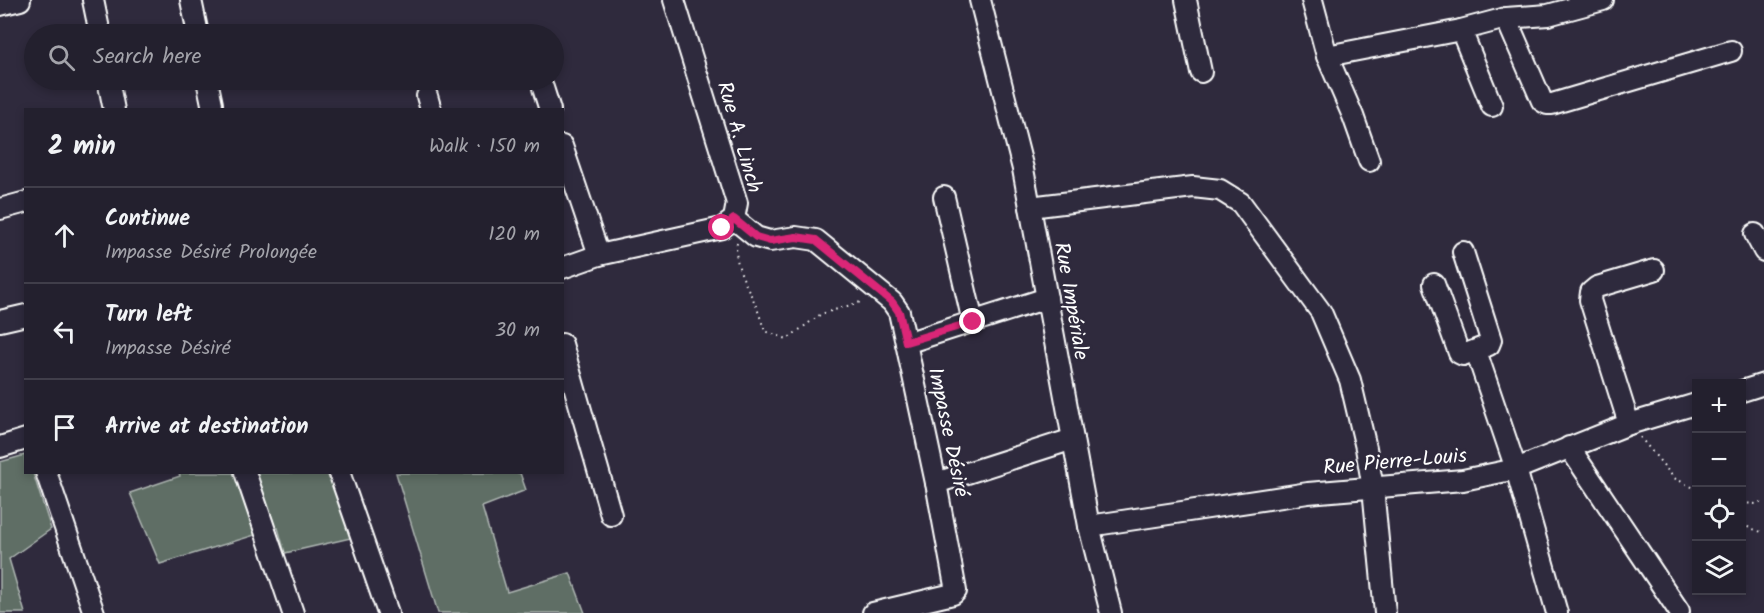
<!DOCTYPE html>
<meta charset="utf-8">
<style>
:root{--surface:#23202e;--page:#2b2836;--text:#f1f3f6;--muted:#a3a3aa;--line:#403e4a}
body{margin:0;font-family:Kalam,sans-serif;background:var(--page);color:var(--text)}
.controls{position:absolute;right:18px;bottom:18px;display:grid;overflow:hidden;border-radius:0px;box-shadow:0 3px 9px #0003}
.controls button{width:54px;height:54px;display:grid;place-items:center;padding:0;border:0;border-bottom:2px solid var(--line);background:var(--surface);color:var(--text);font:30px sans-serif}
.stop{position:absolute;width:18px;height:18px;margin:-14px;border:4px solid #db2777;border-radius:50%;background:#fff}
.stop.end{background:#db2777;border-color:#fff;box-shadow:0 2px 6px #0008}
.list{margin:0;padding:0;list-style:none}
h2{display:flex;justify-content:space-between;align-items:center;height:78px;margin:0;padding:0 24px;font-size:26px}
h2 small{font-size:20px;font-weight:400;color:var(--muted)}
.list li{display:grid;grid-template-columns:39px 1fr auto;gap:18px;align-items:center;box-sizing:border-box;height:96px;padding:0 24px;border-top:2px solid var(--line)}
.list b{display:block;font-size:22px;white-space:nowrap}
.list p{margin:0;font-size:20px;white-space:nowrap;color:var(--muted)}
.list em{font-size:20px;font-style:normal;color:var(--muted)}
.icon{flex:none;width:33px;height:33px;fill:none;stroke:currentColor;stroke-width:2;stroke-linecap:round;stroke-linejoin:round}
.map{position:relative;flex:none;width:1764px;height:613px;overflow:hidden}
.search{position:absolute;background:var(--surface);box-shadow:0 3px 9px #0003;left:24px;top:24px;width:540px;height:66px;display:flex;align-items:center;gap:15px;box-sizing:border-box;padding:0 21px;border-radius:33px;color:var(--muted);font-size:22px}
.panel{position:absolute;background:var(--surface);box-shadow:0 3px 9px #0003;left:24px;top:108px;width:540px;height:366px;border-radius:0px}
.map>svg:first-child{display:block}
.green{fill:#5e6e65;stroke:#aeb6b2;stroke-width:1.5}
.lines{fill:none;stroke-linecap:round;stroke-linejoin:round}
.minor-casing{stroke:#fff;stroke-width:24}
.path{stroke:#fff;stroke-width:2;stroke-dasharray:1.5 4.5;stroke-linecap:butt}
.minor{stroke:#2f2a3d;stroke-width:20}
.route{stroke:#db2777;stroke-width:8}
.labels{text-anchor:middle;stroke-width:5;stroke-linejoin:round;paint-order:stroke}
.street-label{font-size:21px;fill:#fff;stroke:#2f2a3d}
</style>
<div class="map">
<svg width="1764" height="613" viewBox="0 0 1764 613">
<rect width="100%" height="100%" fill="#2f2a3d"/>
<filter id="ink" filterUnits="userSpaceOnUse"><feTurbulence type="fractalNoise" baseFrequency=".0167" numOctaves="2"/><feDisplacementMap in="SourceGraphic" scale="12" xChannelSelector="R" yChannelSelector="G"/><feConvolveMatrix kernelMatrix="1 2 1 2 8 2 1 2 1" color-interpolation-filters="sRGB"/></filter>
<g filter="url(#ink)">
<!-- green -->
<g class="green">
<polygon points="25,455 26,472 33,473 51,529 9,559 25,613 0,613 0,462"/>
<polygon points="179,473 351,473 368,534 285,553 278,528 160,564 130,493 180,476"/>
<polygon points="396,473 520,473 526,490 482,507 507,592 570,573 585,613 438,613"/>
</g>
<g class="lines">
<!-- minor casing -->
<g class="minor-casing">
<g id="minor">
<polyline points="93,0 100,34"/>
<polyline points="191,0 198,34"/>
<polyline points="980,0 1023,169 1089,526 1111,613"/>
<polyline points="1186,0 1201,72"/>
<polyline points="1312,0 1327,56 1353,116 1369,161"/>
<polyline points="0,5 20,0"/>
<polyline points="1506,18 1542,101 1547,104 1552,104 1731,51"/>
<polyline points="1461,30 1492,106"/>
<polyline points="1327,56 1461,30 1506,18 1548,15 1603,0"/>
<polyline points="108,80 114,110"/>
<polyline points="207,80 212,104"/>
<polyline points="543,88 550,110"/>
<polyline points="427,96 431,110"/>
<polyline points="562,146 599,255"/>
<polyline points="944,197 973,322"/>
<polyline points="1030,207 1193,187 1220,190 1241,203 1321,312 1350,380 1366,448 1373,488 1385,613"/>
<polyline points="0,209 26,202"/>
<polyline points="734,219 756,237 770,241 796,237 816,240 892,302 899,312 906,343"/>
<polyline points="1755,234 1764,251"/>
<polyline points="562,268 599,255 722,228 734,219 737,203 674,0"/>
<polyline points="1434,284 1459,353 1463,355 1489,345 1491,340 1463,252"/>
<polyline points="0,321 26,315"/>
<polyline points="562,344 611,515"/>
<polyline points="1476,351 1516,469 1557,613"/>
<polyline points="1742,391 1764,384"/>
<polyline points="1629,424 1590,300 1591,292 1597,287 1654,270"/>
<polyline points="0,447 26,439"/>
<polyline points="1569,447 1679,611"/>
<polyline points="46,472 94,613"/>
<polyline points="245,472 293,613"/>
<polyline points="339,472 388,613"/>
<polyline points="936,483 1073,439"/>
<polyline points="1089,526 1308,493 1463,480 1516,469 1629,424 1696,404"/>
<polyline points="873,613 953,594 956,591 936,483 906,343 1047,298"/>
</g>
</g>
<!-- path -->
<g class="path">
<path d="M737 243C733 261 745 283 753 299 758 309 761 321 765 331L787 339 821 314 864 301"/>
<polyline points="1640,437 1674,478 1696,489"/>
<polyline points="1742,503 1756,504 1764,500"/>
<polyline points="1742,525 1764,533"/>
</g>
<!-- minor -->
<use href="#minor" class="minor"/>
</g>
</g>
<g class="lines" filter="url(#ink)">
<!-- route -->
<polyline class="route" points="722,228 734,219 756,237 770,241 796,237 816,240 892,302 899,312 906,342 973,322"/>
</g>
<g class="labels">
<!-- street labels -->
<g class="street-label">
<text transform="translate(740 137) rotate(74)" y="7">Rue A. Linch</text>
<text transform="translate(1072 301) rotate(80)" y="7">Rue Impériale</text>
<text transform="translate(949 432) rotate(78)" y="7">Impasse Désiré</text>
<text transform="translate(1395 461) rotate(-5)" y="7">Rue Pierre-Louis</text>
</g>
</g>
</svg>
<div class="controls">
<button>+</button>
<button>−</button>
<button><svg class="icon" aria-label="locate" viewBox="0 0 24 24"><circle cx="12" cy="12" r="6"/><path d="M12 2v4M12 18v4M2 12h4M18 12h4"/></svg></button>
<button><svg class="icon" aria-label="layers" viewBox="0 0 24 24"><path d="M12 4l9 5-9 5-9-5zM3 14l9 5 9-5"/></svg></button>
</div>
<div class="stop" style="left:722px;top:228px"></div>
<div class="stop end" style="left:973px;top:322px"></div>
<div class="search"><svg class="icon" aria-label="search" viewBox="0 0 24 24"><circle cx="10" cy="10" r="6"/><path d="M15 15l6 6"/></svg>Search here</div>
<section class="panel">
<h2>2 min<small>Walk · 150 m</small></h2>
<ul class="list">
<li><svg class="icon" aria-label="ahead" viewBox="0 0 24 24"><path d="M12 20V5M6 11l6-6 6 6"/></svg><div><b>Continue</b><p>Impasse Désiré Prolongée</p></div><em>120 m</em></li>
<li><svg class="icon" aria-label="left" viewBox="0 0 24 24"><path d="M17 20v-9H6M10 6l-5 5 5 5"/></svg><div><b>Turn left</b><p>Impasse Désiré</p></div><em>30 m</em></li>
<li><svg class="icon" aria-label="arrive" viewBox="0 0 24 24"><path d="M6 21V4h12l-3 4 3 4H6"/></svg><div><b>Arrive at destination</b></div></li>
</ul>
</section>
</div>
